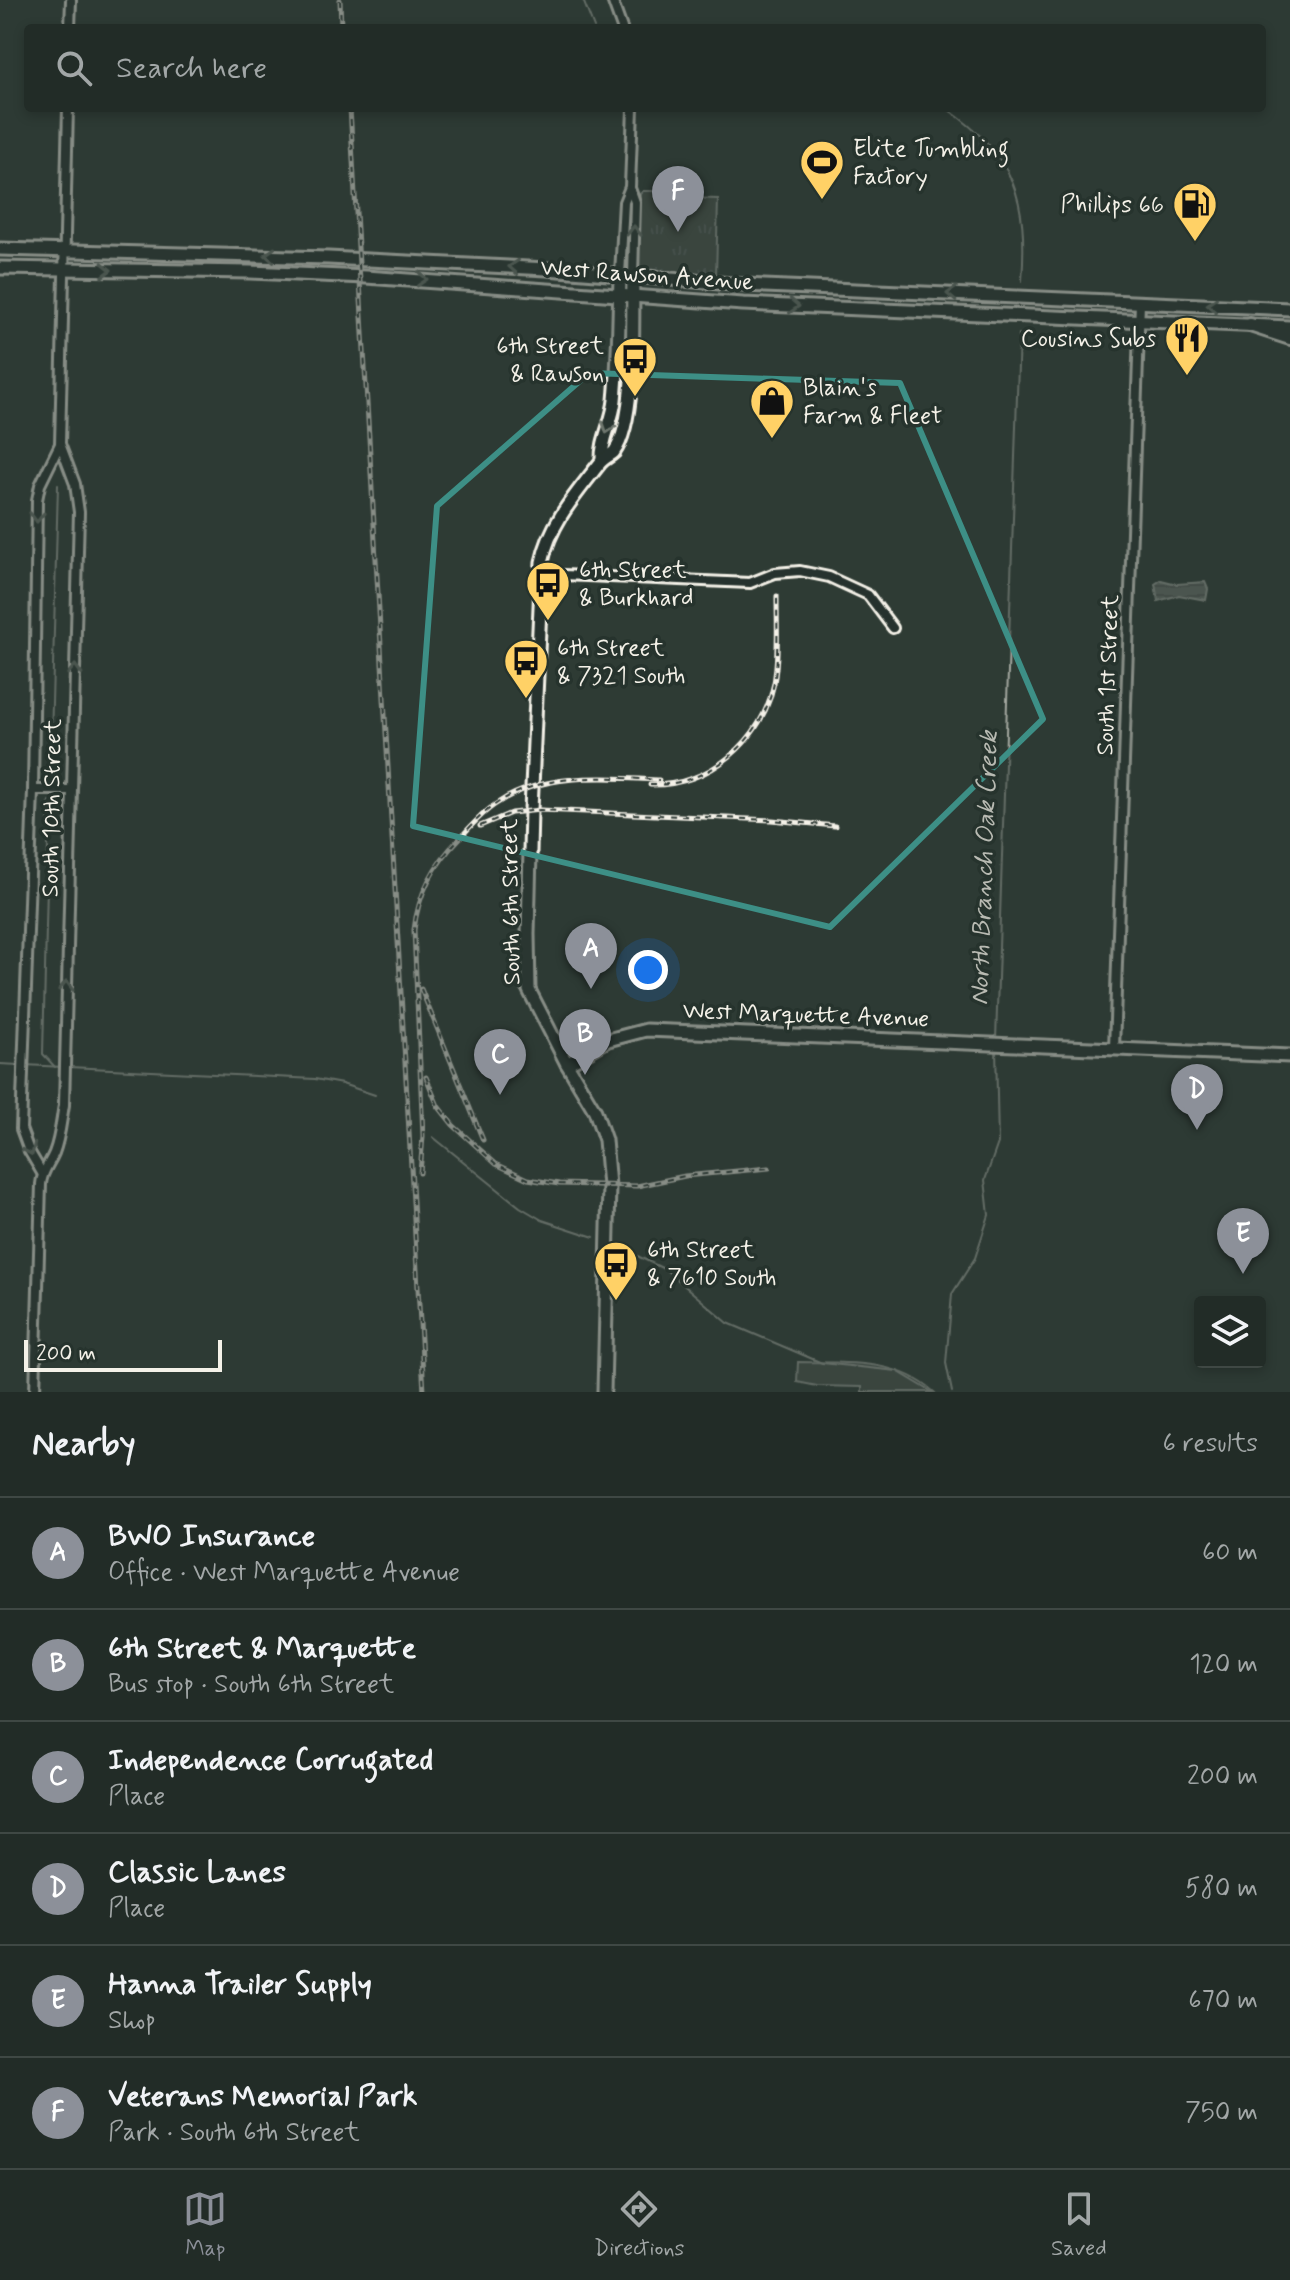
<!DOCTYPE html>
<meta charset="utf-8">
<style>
:root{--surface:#222c27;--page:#2a342f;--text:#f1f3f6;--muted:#a2a7a7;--line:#3f4844;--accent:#8c9099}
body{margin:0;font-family:Mynerve,sans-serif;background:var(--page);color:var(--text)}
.controls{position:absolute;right:24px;bottom:24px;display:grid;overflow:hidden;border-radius:8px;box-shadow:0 4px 12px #0003}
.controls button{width:72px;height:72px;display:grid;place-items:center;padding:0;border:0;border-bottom:2px solid var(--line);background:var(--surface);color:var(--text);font:40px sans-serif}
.scale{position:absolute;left:24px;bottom:20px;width:198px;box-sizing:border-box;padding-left:8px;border:4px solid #f4f1e8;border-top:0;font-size:22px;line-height:28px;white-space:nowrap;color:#f4f1e8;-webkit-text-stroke:6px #26332d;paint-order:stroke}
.you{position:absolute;left:648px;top:970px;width:28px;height:28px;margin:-20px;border:6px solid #fff;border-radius:50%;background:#1a73e8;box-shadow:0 0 0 12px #1a73e833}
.badge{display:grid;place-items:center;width:52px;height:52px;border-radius:50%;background:var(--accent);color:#fff;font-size:26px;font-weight:700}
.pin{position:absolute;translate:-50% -66px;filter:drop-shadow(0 2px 4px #0008)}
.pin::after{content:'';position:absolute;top:42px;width:28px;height:24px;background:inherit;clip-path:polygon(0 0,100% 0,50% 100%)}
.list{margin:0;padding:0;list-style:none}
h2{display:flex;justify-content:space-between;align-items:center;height:104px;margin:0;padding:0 32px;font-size:34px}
h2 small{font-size:26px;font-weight:400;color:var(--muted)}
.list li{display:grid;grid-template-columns:52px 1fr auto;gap:24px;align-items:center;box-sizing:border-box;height:112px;padding:0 32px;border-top:2px solid var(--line)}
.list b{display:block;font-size:30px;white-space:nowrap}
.list p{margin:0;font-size:26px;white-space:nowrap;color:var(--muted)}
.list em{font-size:26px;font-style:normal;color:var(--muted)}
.icon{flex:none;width:44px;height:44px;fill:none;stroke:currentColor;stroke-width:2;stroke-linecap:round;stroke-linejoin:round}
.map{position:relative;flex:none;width:1290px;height:1392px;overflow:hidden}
.search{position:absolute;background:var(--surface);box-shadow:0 4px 12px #0003;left:24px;right:24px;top:24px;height:88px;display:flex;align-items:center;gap:20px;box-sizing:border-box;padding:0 28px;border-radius:8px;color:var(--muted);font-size:30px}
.sheet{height:776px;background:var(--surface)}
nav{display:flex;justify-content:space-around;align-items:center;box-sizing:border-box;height:112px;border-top:2px solid var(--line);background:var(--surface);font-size:22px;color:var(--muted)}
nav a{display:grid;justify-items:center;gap:4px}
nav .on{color:var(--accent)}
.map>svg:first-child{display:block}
.park{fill:url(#park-tufts);stroke:#9ea29a;stroke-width:2}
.pitch{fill:#48524c;stroke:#9ea29a;stroke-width:2}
.water{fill:url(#water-rules);stroke:#a4a8a0;stroke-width:2}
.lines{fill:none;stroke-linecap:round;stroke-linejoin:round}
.stream{stroke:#a4a8a0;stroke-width:2}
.street-casing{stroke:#f4f1e8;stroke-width:14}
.secondary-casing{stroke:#f4f1e8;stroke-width:17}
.primary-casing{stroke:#f4f1e8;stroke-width:18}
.street{stroke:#26332d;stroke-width:8}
.secondary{stroke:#26332d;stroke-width:11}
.primary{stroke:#26332d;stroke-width:12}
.rail-casing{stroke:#f4f1e8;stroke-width:5}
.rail{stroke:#26332d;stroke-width:2;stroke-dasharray:6;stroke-linecap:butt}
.oneway{stroke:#6e766e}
.marked{fill:none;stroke:#3d8f86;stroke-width:6;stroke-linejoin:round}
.labels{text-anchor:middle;stroke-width:7;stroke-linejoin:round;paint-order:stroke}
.poi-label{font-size:24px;fill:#f4f1e8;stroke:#26332d;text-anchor:start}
.street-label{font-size:24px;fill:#f4f1e8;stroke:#26332d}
.water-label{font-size:26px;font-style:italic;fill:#b8bab2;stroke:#26332d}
</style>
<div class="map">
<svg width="1290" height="1392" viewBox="0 0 1290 1392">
<defs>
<pattern id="park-tufts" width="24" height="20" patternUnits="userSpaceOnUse" patternTransform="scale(2)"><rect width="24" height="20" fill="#48524c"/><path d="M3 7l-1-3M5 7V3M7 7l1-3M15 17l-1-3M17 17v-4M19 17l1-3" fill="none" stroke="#636b66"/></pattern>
<pattern id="water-rules" width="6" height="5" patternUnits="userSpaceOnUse" patternTransform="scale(2)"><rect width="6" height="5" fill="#6f7770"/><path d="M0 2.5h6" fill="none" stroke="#5c605b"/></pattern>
</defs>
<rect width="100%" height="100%" fill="#2e3b34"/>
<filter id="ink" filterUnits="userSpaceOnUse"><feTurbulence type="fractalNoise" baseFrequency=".0125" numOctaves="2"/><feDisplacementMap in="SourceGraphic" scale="16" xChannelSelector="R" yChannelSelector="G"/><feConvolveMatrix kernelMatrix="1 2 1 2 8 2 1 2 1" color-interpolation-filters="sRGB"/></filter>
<g filter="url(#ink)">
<!-- park -->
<polygon class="park" points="643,191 655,191 655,197 718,199 716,277 642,270 638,265 640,194"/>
<!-- pitch -->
<path class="pitch" d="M798 1362C845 1363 896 1358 934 1392H862V1387L817 1386 797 1382Z"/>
<!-- water -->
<polygon class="water" points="1161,580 1177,584 1205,582 1208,589 1206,600 1179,595 1158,601 1155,584"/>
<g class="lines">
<!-- stream -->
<g class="stream">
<polyline points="583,0 594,28"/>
<path d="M946 108C1015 156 1028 199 1022 281"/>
<polyline points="50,775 58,485"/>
<polyline points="49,801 43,1054 55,1067"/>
<polyline points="996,1040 1019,334"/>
<polyline points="0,1064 19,1065"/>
<polyline points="25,1065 63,1067"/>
<polyline points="69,1067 315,1079 342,1084 375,1095"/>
<polyline points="433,1137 520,1207 542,1220 594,1237"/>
<polyline points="621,1248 666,1270 728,1323 822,1363 897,1371 932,1392"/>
<polyline points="952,1392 946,1363 952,1294 975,1258 989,1215 985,1180 998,1143 996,1047"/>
</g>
<!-- street casing -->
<g class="street-casing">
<g id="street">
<polyline points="612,0 622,28"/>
<polyline points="70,28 71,0"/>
<polyline points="630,188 635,202 633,277"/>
<polyline points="620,275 624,202 630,187 633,108"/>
<polyline points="540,574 750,583 775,573 800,571 829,577 868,595 893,628"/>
<polyline points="33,790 71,790"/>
<polyline points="1114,1049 1140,302"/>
<polyline points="42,1173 29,1151 21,1129 33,790 37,500 40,485 60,444"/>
<path d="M35 1392 41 1184C42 1171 49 1165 54 1153 60 1138 61 1122 64 1105L79 512 75 484 60 444 68 108"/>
</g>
</g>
<!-- secondary casing -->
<g class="secondary-casing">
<g id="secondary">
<polyline points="0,249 328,258 547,269 744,285 1290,309"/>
<polyline points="0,268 250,272 366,277 743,304 1290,327"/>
<path d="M602 460C601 440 613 421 615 400 619 359 619 317 620 275"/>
<polyline points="567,1064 608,1040 646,1030 1290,1056"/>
<path d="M604 1392 609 1186 605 1140 595 1111 567 1064 529 990 528 934 531 810 542 562C550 523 576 494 600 463 604 458 610 456 614 452 637 422 632 316 633 277"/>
</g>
</g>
<!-- primary casing -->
<g class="primary-casing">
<polyline id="primary" points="1250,325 1290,338"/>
</g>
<!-- street -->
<use href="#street" class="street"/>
<!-- secondary -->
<use href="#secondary" class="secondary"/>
<!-- primary -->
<use href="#primary" class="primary"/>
<!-- rail casing -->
<g class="rail-casing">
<g id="rail">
<polyline points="340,0 341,28"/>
<polyline points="350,108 424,1392"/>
<path d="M650 785C709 786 762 742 774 683 779 655 777 624 777 596"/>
<polyline points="480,826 511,813 540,810 772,820 835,826"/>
<polyline points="421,989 483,1140"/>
<polyline points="426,1077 438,1106 453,1125 496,1164 528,1179 559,1184 637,1186 685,1176 769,1168"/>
<path d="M420 1173 423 1136 414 930C418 893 434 864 460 838 471 826 482 813 496 804 542 772 605 777 659 780"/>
</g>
</g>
<!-- rail -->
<use href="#rail" class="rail"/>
</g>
<!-- one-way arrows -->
<defs><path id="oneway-chevron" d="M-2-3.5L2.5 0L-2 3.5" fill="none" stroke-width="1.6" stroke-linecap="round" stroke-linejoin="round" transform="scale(2)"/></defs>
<g class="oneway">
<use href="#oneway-chevron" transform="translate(634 231) rotate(-89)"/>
<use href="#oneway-chevron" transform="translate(270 255) rotate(-177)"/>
<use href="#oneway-chevron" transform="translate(514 267) rotate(-176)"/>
<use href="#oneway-chevron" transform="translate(106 270) rotate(1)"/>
<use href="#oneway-chevron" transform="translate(422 279) rotate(3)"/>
<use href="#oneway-chevron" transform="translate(952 294) rotate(-178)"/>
<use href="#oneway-chevron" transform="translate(1212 305) rotate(-177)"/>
<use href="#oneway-chevron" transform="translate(794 306) rotate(3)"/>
<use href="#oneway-chevron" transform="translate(608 428) rotate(108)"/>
<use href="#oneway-chevron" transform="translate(37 517) rotate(91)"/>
<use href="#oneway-chevron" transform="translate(75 670) rotate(-88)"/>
<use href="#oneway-chevron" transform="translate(66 986) rotate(-89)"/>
<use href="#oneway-chevron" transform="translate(30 1150) rotate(65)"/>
</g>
</g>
<!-- marked area -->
<path d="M0 0H1290V1392H0ZM589 373 900 383 1043 719 830 927 413 826 437 506Z" fill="#2e3b34" fill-opacity=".55" fill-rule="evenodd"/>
<path class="marked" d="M589 373 900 383 1043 719 830 927 413 826 437 506Z"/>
<!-- icons -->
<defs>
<g id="stadium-pin" transform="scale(2.3)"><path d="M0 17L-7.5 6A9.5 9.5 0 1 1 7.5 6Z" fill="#ffd166" stroke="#26332d"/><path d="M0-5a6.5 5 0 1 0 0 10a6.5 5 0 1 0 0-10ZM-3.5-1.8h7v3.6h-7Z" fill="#111"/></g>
<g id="fuel-pin" transform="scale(2.3)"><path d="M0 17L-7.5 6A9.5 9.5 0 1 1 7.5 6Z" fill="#ffd166" stroke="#26332d"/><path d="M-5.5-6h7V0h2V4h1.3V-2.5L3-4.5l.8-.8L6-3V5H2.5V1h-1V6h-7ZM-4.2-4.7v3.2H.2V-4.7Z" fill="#111"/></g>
<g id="restaurant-pin" transform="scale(2.3)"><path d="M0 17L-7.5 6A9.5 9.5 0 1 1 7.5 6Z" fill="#ffd166" stroke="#26332d"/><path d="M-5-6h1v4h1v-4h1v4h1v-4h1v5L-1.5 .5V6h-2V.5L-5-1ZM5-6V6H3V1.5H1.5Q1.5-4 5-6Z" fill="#111"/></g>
<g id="bus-pin" transform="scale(2.3)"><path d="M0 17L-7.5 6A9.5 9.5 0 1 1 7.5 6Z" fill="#ffd166" stroke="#26332d"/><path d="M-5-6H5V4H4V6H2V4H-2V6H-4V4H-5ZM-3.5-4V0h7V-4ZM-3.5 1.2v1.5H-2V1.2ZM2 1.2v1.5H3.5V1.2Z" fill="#111"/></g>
<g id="shop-pin" transform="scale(2.3)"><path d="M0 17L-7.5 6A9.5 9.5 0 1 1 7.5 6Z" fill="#ffd166" stroke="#26332d"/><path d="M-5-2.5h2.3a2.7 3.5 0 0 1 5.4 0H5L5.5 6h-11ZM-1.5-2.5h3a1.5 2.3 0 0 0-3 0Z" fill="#111"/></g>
</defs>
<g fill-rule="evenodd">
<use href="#stadium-pin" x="822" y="162"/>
<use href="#fuel-pin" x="1195" y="204"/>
<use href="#restaurant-pin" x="1187" y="338"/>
<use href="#bus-pin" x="635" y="359"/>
<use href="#shop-pin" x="772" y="401"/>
<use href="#bus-pin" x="548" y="583"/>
<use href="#bus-pin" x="526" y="661"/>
<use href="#bus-pin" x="616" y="1263"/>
</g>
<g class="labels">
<!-- poi labels -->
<g class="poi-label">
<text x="853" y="156">Elite Tumbling<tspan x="853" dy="28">Factory</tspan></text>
<text x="1164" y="212" text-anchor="end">Phillips 66</text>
<text x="1156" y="346" text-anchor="end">Cousins Subs</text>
<text x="604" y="353" text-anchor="end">6th Street<tspan x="604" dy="28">&amp; Rawson</tspan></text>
<text x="803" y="395">Blain's<tspan x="803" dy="28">Farm &amp; Fleet</tspan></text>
<text x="579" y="577">6th Street<tspan x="579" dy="28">&amp; Burkhard</tspan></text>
<text x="557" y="655">6th Street<tspan x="557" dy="28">&amp; 7321 South</tspan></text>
<text x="647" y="1257">6th Street<tspan x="647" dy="28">&amp; 7610 South</tspan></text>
</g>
<!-- street labels -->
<g class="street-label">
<text transform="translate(647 274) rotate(4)" y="8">West Rawson Avenue</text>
<text transform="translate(1107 675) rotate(-88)" y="8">South 1st Street</text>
<text transform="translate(51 808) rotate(-89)" y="8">South 10th Street</text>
<text transform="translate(510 902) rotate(-91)" y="8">South 6th Street</text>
<text transform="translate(806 1014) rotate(2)" y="8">West Marquette Avenue</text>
</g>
<!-- water labels -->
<g class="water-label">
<text transform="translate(983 868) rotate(-88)" y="9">North Branch Oak Creek</text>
</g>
</g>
</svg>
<div class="controls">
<button><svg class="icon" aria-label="layers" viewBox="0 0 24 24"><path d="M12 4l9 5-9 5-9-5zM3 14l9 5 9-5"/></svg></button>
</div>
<div class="scale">200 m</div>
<div class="you"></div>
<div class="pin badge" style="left:591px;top:989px">A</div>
<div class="pin badge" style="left:585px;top:1075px">B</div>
<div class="pin badge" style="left:500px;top:1095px">C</div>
<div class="pin badge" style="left:1197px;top:1130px">D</div>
<div class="pin badge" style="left:1243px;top:1274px">E</div>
<div class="pin badge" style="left:678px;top:232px">F</div>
<div class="search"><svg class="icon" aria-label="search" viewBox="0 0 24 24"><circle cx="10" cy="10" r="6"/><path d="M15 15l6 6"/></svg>Search here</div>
</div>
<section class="sheet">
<h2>Nearby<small>6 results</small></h2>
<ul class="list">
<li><span class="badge">A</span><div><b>BWO Insurance</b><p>Office · West Marquette Avenue</p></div><em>60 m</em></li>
<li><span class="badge">B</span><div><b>6th Street &amp; Marquette</b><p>Bus stop · South 6th Street</p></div><em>120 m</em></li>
<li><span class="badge">C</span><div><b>Independence Corrugated</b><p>Place</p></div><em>200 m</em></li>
<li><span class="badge">D</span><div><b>Classic Lanes</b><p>Place</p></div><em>580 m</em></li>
<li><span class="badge">E</span><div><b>Hanna Trailer Supply</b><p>Shop</p></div><em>670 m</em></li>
<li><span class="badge">F</span><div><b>Veterans Memorial Park</b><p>Park · South 6th Street</p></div><em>750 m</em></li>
</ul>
</section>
<nav>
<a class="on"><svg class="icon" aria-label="map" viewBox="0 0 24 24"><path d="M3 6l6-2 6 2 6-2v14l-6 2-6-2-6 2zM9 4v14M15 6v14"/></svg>Map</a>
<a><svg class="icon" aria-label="directions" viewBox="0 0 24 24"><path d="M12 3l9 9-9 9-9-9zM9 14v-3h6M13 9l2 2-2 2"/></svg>Directions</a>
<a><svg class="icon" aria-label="saved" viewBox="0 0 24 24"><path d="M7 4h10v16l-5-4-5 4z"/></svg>Saved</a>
</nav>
